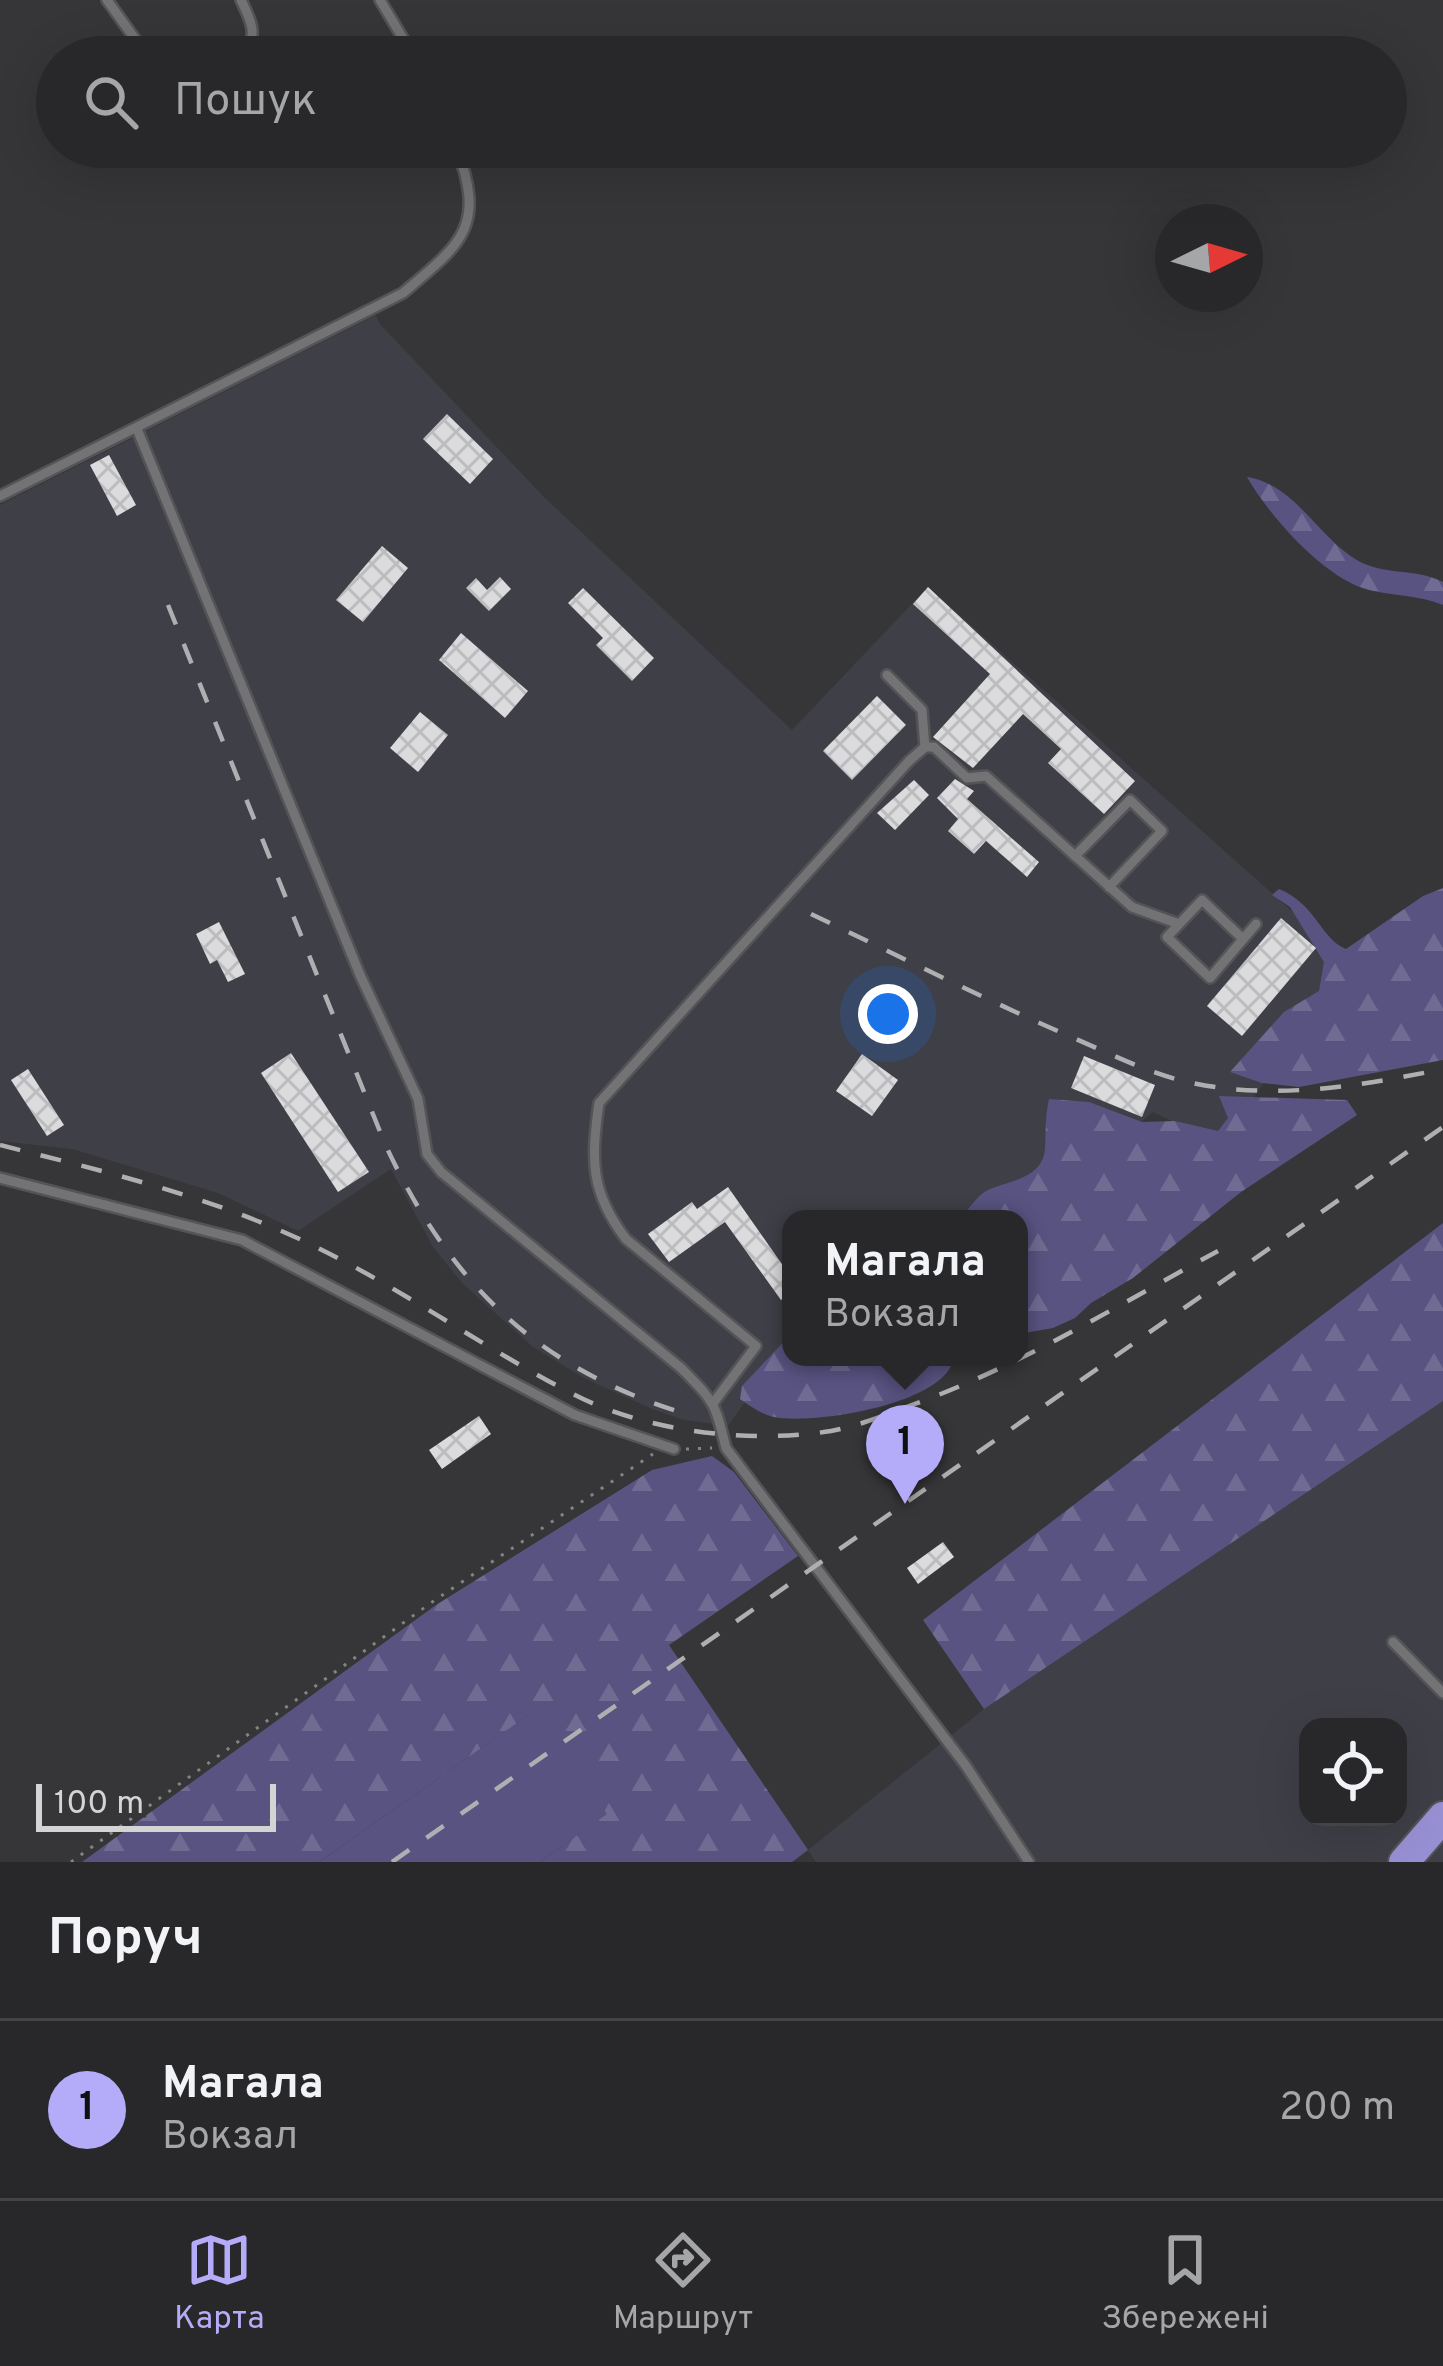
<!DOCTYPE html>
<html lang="uk">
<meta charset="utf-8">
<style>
:root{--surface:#28282a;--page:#343436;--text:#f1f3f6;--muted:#a5a6a8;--line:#444447;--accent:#b4acf9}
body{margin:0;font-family:Overpass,sans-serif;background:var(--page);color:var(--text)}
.controls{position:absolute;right:36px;bottom:36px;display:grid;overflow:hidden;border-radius:24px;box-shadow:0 12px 48px #0002}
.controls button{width:108px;height:108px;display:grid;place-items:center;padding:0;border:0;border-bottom:3px solid var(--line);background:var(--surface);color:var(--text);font:60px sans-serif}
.compass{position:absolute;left:1155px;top:204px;width:108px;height:108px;border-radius:50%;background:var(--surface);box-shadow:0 12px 48px #0002;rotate:85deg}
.scale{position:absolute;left:36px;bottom:30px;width:240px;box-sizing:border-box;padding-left:12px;border:6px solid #d4d4d5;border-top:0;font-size:33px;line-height:42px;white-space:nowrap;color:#d4d4d5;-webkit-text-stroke:9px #363638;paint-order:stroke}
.you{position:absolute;left:888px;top:1014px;width:42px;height:42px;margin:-30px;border:9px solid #fff;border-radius:50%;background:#1a73e8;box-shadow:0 0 0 18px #1a73e833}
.badge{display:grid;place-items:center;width:78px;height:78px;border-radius:50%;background:var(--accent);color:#111;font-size:39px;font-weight:700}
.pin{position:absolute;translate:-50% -99px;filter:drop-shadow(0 3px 6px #0008)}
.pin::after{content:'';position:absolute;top:63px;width:42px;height:36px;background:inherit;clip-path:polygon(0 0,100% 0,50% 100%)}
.popup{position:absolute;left:782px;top:1210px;width:246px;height:156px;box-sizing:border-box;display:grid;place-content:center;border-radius:24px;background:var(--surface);filter:drop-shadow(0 3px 9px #0005);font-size:39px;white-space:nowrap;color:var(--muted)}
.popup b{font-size:45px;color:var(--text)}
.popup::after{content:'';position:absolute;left:50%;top:100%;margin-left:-24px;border:24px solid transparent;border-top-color:var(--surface)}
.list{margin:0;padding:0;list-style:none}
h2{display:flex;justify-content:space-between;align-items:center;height:156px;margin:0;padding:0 48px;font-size:51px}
h2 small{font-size:39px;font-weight:400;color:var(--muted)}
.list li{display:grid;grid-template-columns:78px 1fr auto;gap:36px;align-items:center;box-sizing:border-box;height:180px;padding:0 48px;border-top:3px solid var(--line)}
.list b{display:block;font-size:45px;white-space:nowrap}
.list p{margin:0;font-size:39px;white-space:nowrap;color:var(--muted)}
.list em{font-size:39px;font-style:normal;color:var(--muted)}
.icon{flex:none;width:66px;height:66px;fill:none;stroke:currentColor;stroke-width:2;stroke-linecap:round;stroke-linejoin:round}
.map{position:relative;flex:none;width:1443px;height:1862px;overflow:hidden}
.search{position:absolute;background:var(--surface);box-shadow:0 12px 48px #0002;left:36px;right:36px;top:36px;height:132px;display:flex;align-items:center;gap:30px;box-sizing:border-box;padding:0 42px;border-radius:66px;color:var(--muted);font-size:45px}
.sheet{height:336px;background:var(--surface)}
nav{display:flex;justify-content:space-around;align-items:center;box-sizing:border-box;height:168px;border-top:3px solid var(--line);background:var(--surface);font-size:33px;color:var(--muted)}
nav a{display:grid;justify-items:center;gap:6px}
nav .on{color:var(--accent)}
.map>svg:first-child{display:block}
.built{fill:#3f3f48;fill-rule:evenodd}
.green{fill:#585381}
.forest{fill:url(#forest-firs)}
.building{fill:url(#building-cross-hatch)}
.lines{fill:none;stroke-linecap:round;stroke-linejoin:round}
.service-casing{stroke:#545456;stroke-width:14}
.trunk-casing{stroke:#545456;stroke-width:34}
.path{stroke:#848486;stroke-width:3;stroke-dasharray:3 9;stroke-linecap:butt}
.service{stroke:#737376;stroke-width:9}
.trunk{stroke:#9890d4;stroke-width:30}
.rail{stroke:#afafb1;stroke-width:4.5;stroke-dasharray:21 21;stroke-linecap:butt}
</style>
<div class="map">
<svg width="1443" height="1862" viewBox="0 0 1443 1862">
<defs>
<pattern id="forest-firs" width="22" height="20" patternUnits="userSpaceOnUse" patternTransform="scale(3)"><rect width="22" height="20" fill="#585381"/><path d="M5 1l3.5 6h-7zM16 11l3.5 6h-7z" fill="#6f6b92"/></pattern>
<pattern id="building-cross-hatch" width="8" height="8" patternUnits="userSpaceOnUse" patternTransform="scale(3)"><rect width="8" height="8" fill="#dbdbde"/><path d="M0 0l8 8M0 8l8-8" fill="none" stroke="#bcbcbe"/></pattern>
</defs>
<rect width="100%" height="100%" fill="#363638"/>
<!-- built -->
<g class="built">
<polygon points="376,315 379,323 544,497 792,730 928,587 1348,961 1221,1145 1153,1112 1124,1137 1006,1219 791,1219 791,1357 747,1399 728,1426 684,1420 652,1409 584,1378 533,1347 462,1283 433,1247 391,1169 298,1231 218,1193 72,1149 0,1141 0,505"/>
<path d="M1443 1401V1862H816L808 1850 984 1709ZM1308 1727H1398V1817H1308Z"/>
</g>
<!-- green -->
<polygon class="green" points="541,1706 608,1814 540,1862 319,1862"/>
<!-- forest -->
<g class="forest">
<path d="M1247 477C1293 484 1315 532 1352 557 1381 577 1414 567 1443 582V605C1419 595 1394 596 1369 590 1325 579 1270 517 1247 477Z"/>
<path d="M1443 888V1060L1299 1087 1262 1083 1230 1072 1284 1012 1319 991 1324 962 1290 907 1272 895 1279 889C1316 904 1320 938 1346 949L1423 896Z"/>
<path d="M1219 1096 1347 1100 1357 1115 1241 1192 1133 1278 1091 1303 1075 1318 1053 1328 1019 1334V1219H959C968 1211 976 1197 986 1191 1008 1180 1043 1180 1045 1148 1046 1131 1045 1117 1049 1099L1089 1102 1142 1122 1175 1121 1218 1131 1228 1118Z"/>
<polygon points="1443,1223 1443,1401 984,1709 923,1620"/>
<path d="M791 1334V1357H954C948 1404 813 1425 774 1417 761 1414 750 1406 740 1399L742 1386Z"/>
<polygon points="712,1456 734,1472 798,1556 669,1645 808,1850 792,1862 540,1862 607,1814 540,1707 319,1862 82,1862 436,1605 652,1470"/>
</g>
<!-- building -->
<g class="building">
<polygon points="447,414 493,459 470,484 423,439"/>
<polygon points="109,455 136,505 117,516 90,465"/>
<polygon points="382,546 408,568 363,622 336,600"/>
<polygon points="500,577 511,589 489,611 466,588 476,578 487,590"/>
<polygon points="928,587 1135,781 1104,814 1048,763 1061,749 1023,714 973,768 933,737 990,674 913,604"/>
<polygon points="583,588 654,658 632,681 596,645 603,638 568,603"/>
<polygon points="461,633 528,691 505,718 439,660"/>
<polygon points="877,696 906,725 852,780 823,751"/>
<polygon points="420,712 448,735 418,772 390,748"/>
<polygon points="955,779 974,791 967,799 1039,862 1027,877 986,841 974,854 948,831 958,819 937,798"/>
<polygon points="914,780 929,795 895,830 877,813"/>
<polygon points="1281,918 1316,948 1242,1036 1207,1006"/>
<polygon points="219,922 245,974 228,982 217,960 210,964 196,934"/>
<polygon points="291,1053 369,1172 338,1192 261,1073"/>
<polygon points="862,1054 898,1080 872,1116 836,1091"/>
<polygon points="1084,1056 1155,1085 1142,1117 1071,1088"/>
<polygon points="28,1069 64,1125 47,1136 11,1080"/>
<polygon points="728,1187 791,1277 791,1293 781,1300 725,1222 669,1262 648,1234 692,1202 697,1209"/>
<polygon points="479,1416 491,1434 442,1469 429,1450"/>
<polygon points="943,1542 954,1557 918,1584 907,1568"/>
</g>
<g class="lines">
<!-- service casing -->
<g class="service-casing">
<g id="service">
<polyline points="107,0 148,57"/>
<path d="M241 0C252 22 259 37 242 57"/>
<polyline points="380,0 414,57"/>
<path d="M137 429 360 975 418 1099 427 1154 441 1172 681 1368C715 1403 714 1400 726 1448L966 1766 1029 1862"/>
<path d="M0 496 403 293C461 244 487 227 456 147"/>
<polyline points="887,675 922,710 925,747"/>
<polyline points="1075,856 1130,800 1162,831 1109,887"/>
<polyline points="1243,939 1202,900 1167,937 1210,978 1256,924"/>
<polyline points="0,1178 242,1240 575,1415 674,1449"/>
<path d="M714 1402 756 1346 626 1239C590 1192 591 1160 599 1103L909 761 925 747H934L967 778 986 776 1132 907 1179 924"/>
<polyline points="1393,1642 1443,1693"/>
</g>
</g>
<!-- trunk casing -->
<g class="trunk-casing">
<polyline id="trunk" points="1404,1862 1443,1817"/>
</g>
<!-- path -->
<g class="path">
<polyline points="686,1449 712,1448"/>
<polyline points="71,1862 435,1600 653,1454"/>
</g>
<!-- service -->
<use href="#service" class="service"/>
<!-- trunk -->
<use href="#trunk" class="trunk"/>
<!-- rail -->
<g class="rail">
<path d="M168 605 385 1144C449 1281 533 1366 680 1412"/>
<path d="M811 914C897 955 982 998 1069 1036 1107 1052 1147 1073 1188 1082 1271 1101 1361 1086 1443 1069"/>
<path d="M0 1145C107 1172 221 1199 320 1249 407 1292 487 1350 573 1394 646 1432 750 1444 831 1431 859 1426 884 1415 909 1406 1019 1367 1116 1306 1218 1251"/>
<polyline points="392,1862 1443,1127"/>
</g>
</g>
</svg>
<div class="controls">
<button><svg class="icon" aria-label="locate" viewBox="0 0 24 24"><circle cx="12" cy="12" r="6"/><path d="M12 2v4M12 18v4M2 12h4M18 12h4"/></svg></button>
</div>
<svg class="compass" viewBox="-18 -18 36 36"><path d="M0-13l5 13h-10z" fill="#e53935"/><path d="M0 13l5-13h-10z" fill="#a5a6a8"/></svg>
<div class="scale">100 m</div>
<div class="you"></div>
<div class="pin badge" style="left:905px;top:1504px">1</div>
<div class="popup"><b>Магала</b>Вокзал</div>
<div class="search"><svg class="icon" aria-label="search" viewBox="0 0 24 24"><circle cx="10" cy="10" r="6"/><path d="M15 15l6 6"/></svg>Пошук</div>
</div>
<section class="sheet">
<h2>Поруч<small></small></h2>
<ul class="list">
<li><span class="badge">1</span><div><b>Магала</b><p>Вокзал</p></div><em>200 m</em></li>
</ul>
</section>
<nav>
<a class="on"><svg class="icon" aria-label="map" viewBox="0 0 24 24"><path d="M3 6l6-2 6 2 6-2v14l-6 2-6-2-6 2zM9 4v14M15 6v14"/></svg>Карта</a>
<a><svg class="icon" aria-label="directions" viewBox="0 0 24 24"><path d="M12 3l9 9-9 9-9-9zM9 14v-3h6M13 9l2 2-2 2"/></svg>Маршрут</a>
<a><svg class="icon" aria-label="saved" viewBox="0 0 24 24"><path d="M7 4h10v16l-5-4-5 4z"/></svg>Збережені</a>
</nav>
